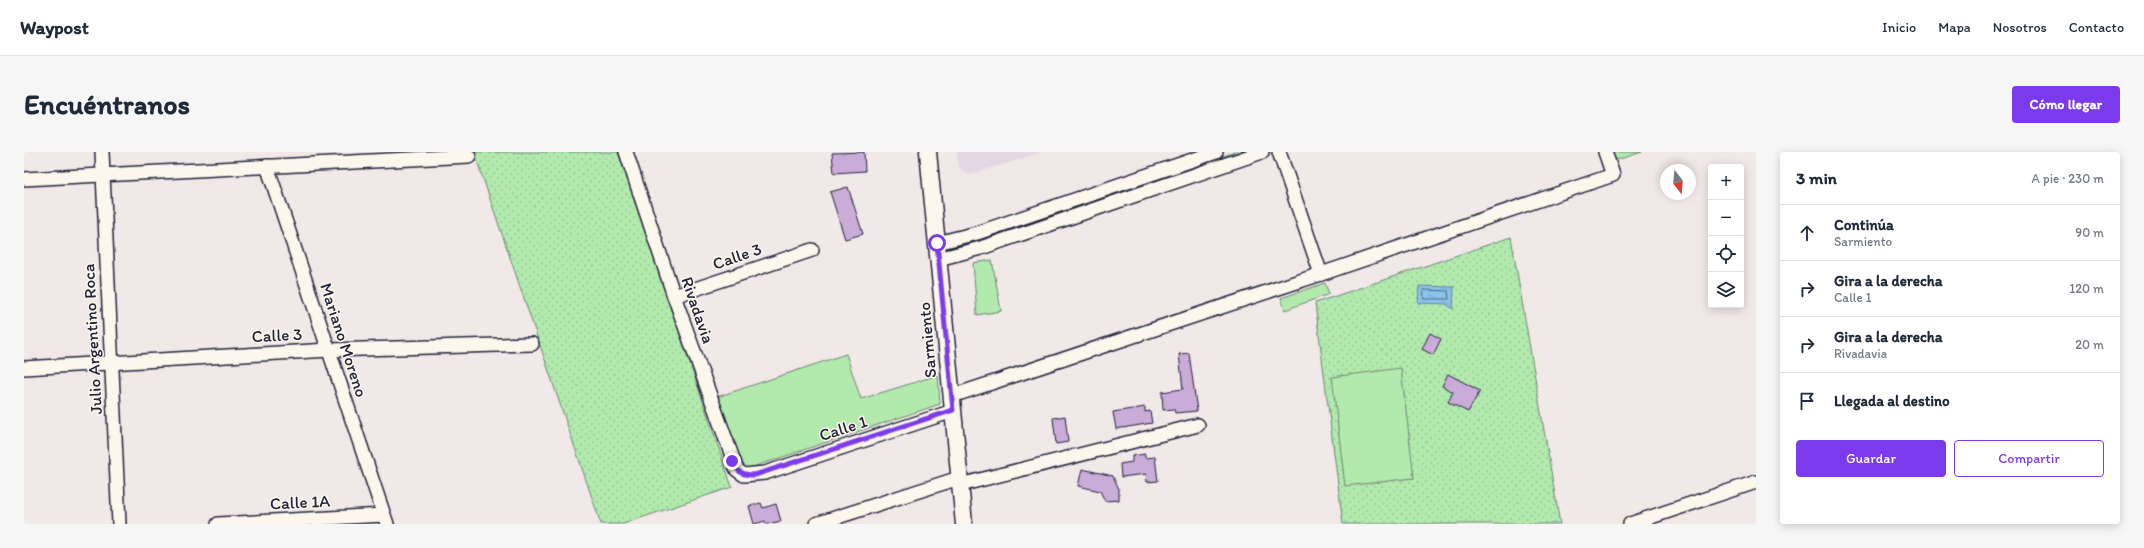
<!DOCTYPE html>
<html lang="es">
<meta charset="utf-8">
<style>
:root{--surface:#fff;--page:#f6f6f7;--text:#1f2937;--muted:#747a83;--line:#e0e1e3;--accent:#7c3aed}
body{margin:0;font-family:Itim,sans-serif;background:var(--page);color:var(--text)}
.controls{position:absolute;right:12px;top:12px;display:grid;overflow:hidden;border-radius:4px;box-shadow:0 2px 10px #0003}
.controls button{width:36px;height:36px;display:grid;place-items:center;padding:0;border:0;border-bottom:1px solid var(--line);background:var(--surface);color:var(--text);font:20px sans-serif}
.compass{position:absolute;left:1636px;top:12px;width:36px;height:36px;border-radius:50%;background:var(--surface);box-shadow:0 2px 10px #0003;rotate:164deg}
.stop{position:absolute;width:12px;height:12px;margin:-9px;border:3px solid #7c3aed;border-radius:50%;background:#fff}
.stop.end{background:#7c3aed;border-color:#fff;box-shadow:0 1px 4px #0008}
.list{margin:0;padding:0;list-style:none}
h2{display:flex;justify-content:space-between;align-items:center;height:52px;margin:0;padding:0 16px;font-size:17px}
h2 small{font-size:13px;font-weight:400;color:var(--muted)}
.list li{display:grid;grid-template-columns:26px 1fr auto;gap:12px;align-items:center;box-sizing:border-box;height:56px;padding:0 16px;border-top:1px solid var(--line)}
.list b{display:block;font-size:15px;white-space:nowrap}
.list p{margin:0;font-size:13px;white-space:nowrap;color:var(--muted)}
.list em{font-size:13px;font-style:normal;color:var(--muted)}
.actions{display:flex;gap:8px;padding:12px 16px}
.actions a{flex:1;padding:9px 0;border:1px solid var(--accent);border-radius:4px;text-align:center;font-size:14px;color:var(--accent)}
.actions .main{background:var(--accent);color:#fff}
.icon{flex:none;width:22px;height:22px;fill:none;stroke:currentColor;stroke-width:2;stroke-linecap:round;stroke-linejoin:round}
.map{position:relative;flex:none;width:1732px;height:372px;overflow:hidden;border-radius:4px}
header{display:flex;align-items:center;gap:24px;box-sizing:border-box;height:56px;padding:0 20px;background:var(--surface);border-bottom:1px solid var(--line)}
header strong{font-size:19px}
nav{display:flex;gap:22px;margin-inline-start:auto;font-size:14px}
.intro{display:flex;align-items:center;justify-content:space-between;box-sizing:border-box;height:96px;padding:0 24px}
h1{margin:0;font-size:28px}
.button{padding:10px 18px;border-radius:4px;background:var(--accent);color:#fff;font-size:14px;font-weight:700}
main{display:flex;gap:24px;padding:0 24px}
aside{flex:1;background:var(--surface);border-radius:4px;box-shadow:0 2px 10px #0003}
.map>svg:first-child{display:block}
.built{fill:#e5d6e4}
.grass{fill:url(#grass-dots);stroke:#6a8674}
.park{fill:#b2e9ad;stroke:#6a8674}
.water{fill:url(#water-ripples);stroke:#6183a4}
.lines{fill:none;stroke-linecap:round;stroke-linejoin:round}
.shore{stroke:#4c6381;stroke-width:1}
.building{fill:#caacd9;stroke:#22223b}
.minor-casing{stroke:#22223b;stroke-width:16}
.tertiary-casing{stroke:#22223b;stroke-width:19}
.minor{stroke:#fbf7ec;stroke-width:13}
.tertiary{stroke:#fbf7ec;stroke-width:16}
.route{stroke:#7c3aed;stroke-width:5}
.labels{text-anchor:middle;stroke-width:3;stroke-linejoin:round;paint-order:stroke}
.street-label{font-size:17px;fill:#22223b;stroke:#fbf7ec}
</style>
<header>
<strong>Waypost</strong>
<nav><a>Inicio</a><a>Mapa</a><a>Nosotros</a><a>Contacto</a></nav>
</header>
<div class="intro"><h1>Encuéntranos</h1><a class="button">Cómo llegar</a></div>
<main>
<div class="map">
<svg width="1732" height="372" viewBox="0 0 1732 372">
<defs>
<pattern id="grass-dots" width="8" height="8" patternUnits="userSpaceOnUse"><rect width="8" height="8" fill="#b2e9ad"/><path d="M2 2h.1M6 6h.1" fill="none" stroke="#99c896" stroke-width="1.8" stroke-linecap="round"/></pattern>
<pattern id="water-ripples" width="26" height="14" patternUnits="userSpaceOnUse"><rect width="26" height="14" fill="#8bc4ea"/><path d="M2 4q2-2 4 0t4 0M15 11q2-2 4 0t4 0" fill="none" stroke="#78a8ca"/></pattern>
</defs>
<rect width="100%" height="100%" fill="#f1e8e8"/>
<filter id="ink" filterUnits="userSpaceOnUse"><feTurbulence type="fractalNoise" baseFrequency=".025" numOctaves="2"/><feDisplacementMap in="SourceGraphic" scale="8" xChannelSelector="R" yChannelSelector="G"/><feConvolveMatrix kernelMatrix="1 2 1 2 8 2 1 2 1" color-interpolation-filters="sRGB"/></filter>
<g filter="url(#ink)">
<!-- built -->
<polygon class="built" points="933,0 1019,0 945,23 935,16"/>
<!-- grass -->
<g class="grass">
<polygon points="450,0 594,0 708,335 599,372 577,372"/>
<polygon points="1211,0 1221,0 977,83 976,80"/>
<polygon points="1487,85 1536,372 1319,372 1291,151"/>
</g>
<!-- park -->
<g class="park">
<polygon points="1585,0 1618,0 1593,8"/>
<polygon points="968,108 977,159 953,163 949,111"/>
<polygon points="1301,131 1305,142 1261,158 1257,146"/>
<polygon points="822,202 837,247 914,223 916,252 726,316 717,315 690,246"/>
<polygon points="1377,216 1390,326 1321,334 1308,225"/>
</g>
<!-- water -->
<polygon class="water" points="1395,134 1430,135 1429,157 1422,152 1394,151"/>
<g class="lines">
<!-- shore -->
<polygon class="shore" points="1400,138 1424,139 1425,147 1400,147"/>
</g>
<!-- building -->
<g class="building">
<polygon points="840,0 841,19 810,21 808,1"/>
<polygon points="824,35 839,82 821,87 806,40"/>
<polygon points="1406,181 1417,187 1409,203 1398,197"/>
<polygon points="1165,201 1173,259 1151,261 1150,257 1139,258 1138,240 1159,237 1155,202"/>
<polygon points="1424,222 1456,239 1444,260 1424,250 1429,240 1418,234"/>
<polygon points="1121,255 1121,260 1126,259 1128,271 1092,277 1089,260"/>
<polygon points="1041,264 1044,290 1032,292 1029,266"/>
<polygon points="1121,302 1121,306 1131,305 1134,329 1123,330 1122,322 1097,325 1096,312 1108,310 1108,304"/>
<polygon points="1058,317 1089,324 1095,337 1095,348 1081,349 1076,339 1054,334"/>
<polygon points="737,351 739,356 752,352 757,369 744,372 742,372 741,369 730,372 725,354"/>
</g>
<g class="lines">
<!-- minor casing -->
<g class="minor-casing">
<g id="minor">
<polyline points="78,0 95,372"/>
<polyline points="602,0 650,144 713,318 720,323 741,321 929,259"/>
<polyline points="1255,0 1297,122"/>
<polyline points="243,14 363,372"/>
<polyline points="0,27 445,4"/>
<polyline points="913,91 953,81 1192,0"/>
<polyline points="914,107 957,96 1238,0"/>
<polyline points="650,144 788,98"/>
<polyline points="0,216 305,198 508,192"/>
<polyline points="928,244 1297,122 1589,23 1581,0"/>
<polyline points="936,333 1174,273"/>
<polyline points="194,372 360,363"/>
<polyline points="792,372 935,326"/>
<polyline points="1606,372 1732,330"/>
</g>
</g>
<!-- tertiary casing -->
<g class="tertiary-casing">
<polyline id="tertiary" points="904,0 940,372"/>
</g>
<!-- minor -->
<use href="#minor" class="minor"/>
<!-- tertiary -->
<use href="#tertiary" class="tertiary"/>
</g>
</g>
<g class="lines" filter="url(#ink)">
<!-- route -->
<path class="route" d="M708 309C714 321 719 323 731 323L929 258 913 91"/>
</g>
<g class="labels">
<!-- street labels -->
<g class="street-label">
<text transform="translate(713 104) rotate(-19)" y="6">Calle 3</text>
<text transform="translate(674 158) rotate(71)" y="6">Rivadavia</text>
<text transform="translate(253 183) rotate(-3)" y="6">Calle 3</text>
<text transform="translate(68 187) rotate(-93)" y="6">Julio Argentino Roca</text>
<text transform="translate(320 188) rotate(72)" y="6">Mariano Moreno</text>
<text transform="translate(903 188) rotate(-95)" y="6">Sarmiento</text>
<text transform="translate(819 276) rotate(-18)" y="6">Calle 1</text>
<text transform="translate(276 350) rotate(-3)" y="6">Calle 1A</text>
</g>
</g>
</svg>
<div class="controls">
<button>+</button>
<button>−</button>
<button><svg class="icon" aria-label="locate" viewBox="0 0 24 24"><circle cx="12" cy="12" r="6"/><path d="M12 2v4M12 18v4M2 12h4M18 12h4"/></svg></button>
<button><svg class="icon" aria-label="layers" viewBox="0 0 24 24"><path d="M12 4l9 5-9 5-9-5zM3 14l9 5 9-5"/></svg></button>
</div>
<svg class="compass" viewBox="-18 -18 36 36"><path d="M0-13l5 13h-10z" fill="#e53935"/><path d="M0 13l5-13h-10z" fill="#747a83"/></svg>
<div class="stop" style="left:913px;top:91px"></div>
<div class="stop end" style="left:708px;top:309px"></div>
</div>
<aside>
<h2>3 min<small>A pie · 230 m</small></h2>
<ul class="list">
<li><svg class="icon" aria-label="ahead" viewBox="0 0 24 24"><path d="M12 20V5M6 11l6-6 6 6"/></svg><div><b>Continúa</b><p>Sarmiento</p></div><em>90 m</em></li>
<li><svg class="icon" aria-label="right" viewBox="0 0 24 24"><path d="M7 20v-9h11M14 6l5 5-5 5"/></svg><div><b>Gira a la derecha</b><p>Calle 1</p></div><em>120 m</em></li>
<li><svg class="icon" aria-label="right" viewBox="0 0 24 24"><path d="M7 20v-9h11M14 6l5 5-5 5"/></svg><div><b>Gira a la derecha</b><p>Rivadavia</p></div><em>20 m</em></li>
<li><svg class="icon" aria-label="arrive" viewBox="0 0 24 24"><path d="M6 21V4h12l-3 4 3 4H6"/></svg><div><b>Llegada al destino</b></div></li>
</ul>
<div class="actions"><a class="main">Guardar</a><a>Compartir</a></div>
</aside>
</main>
